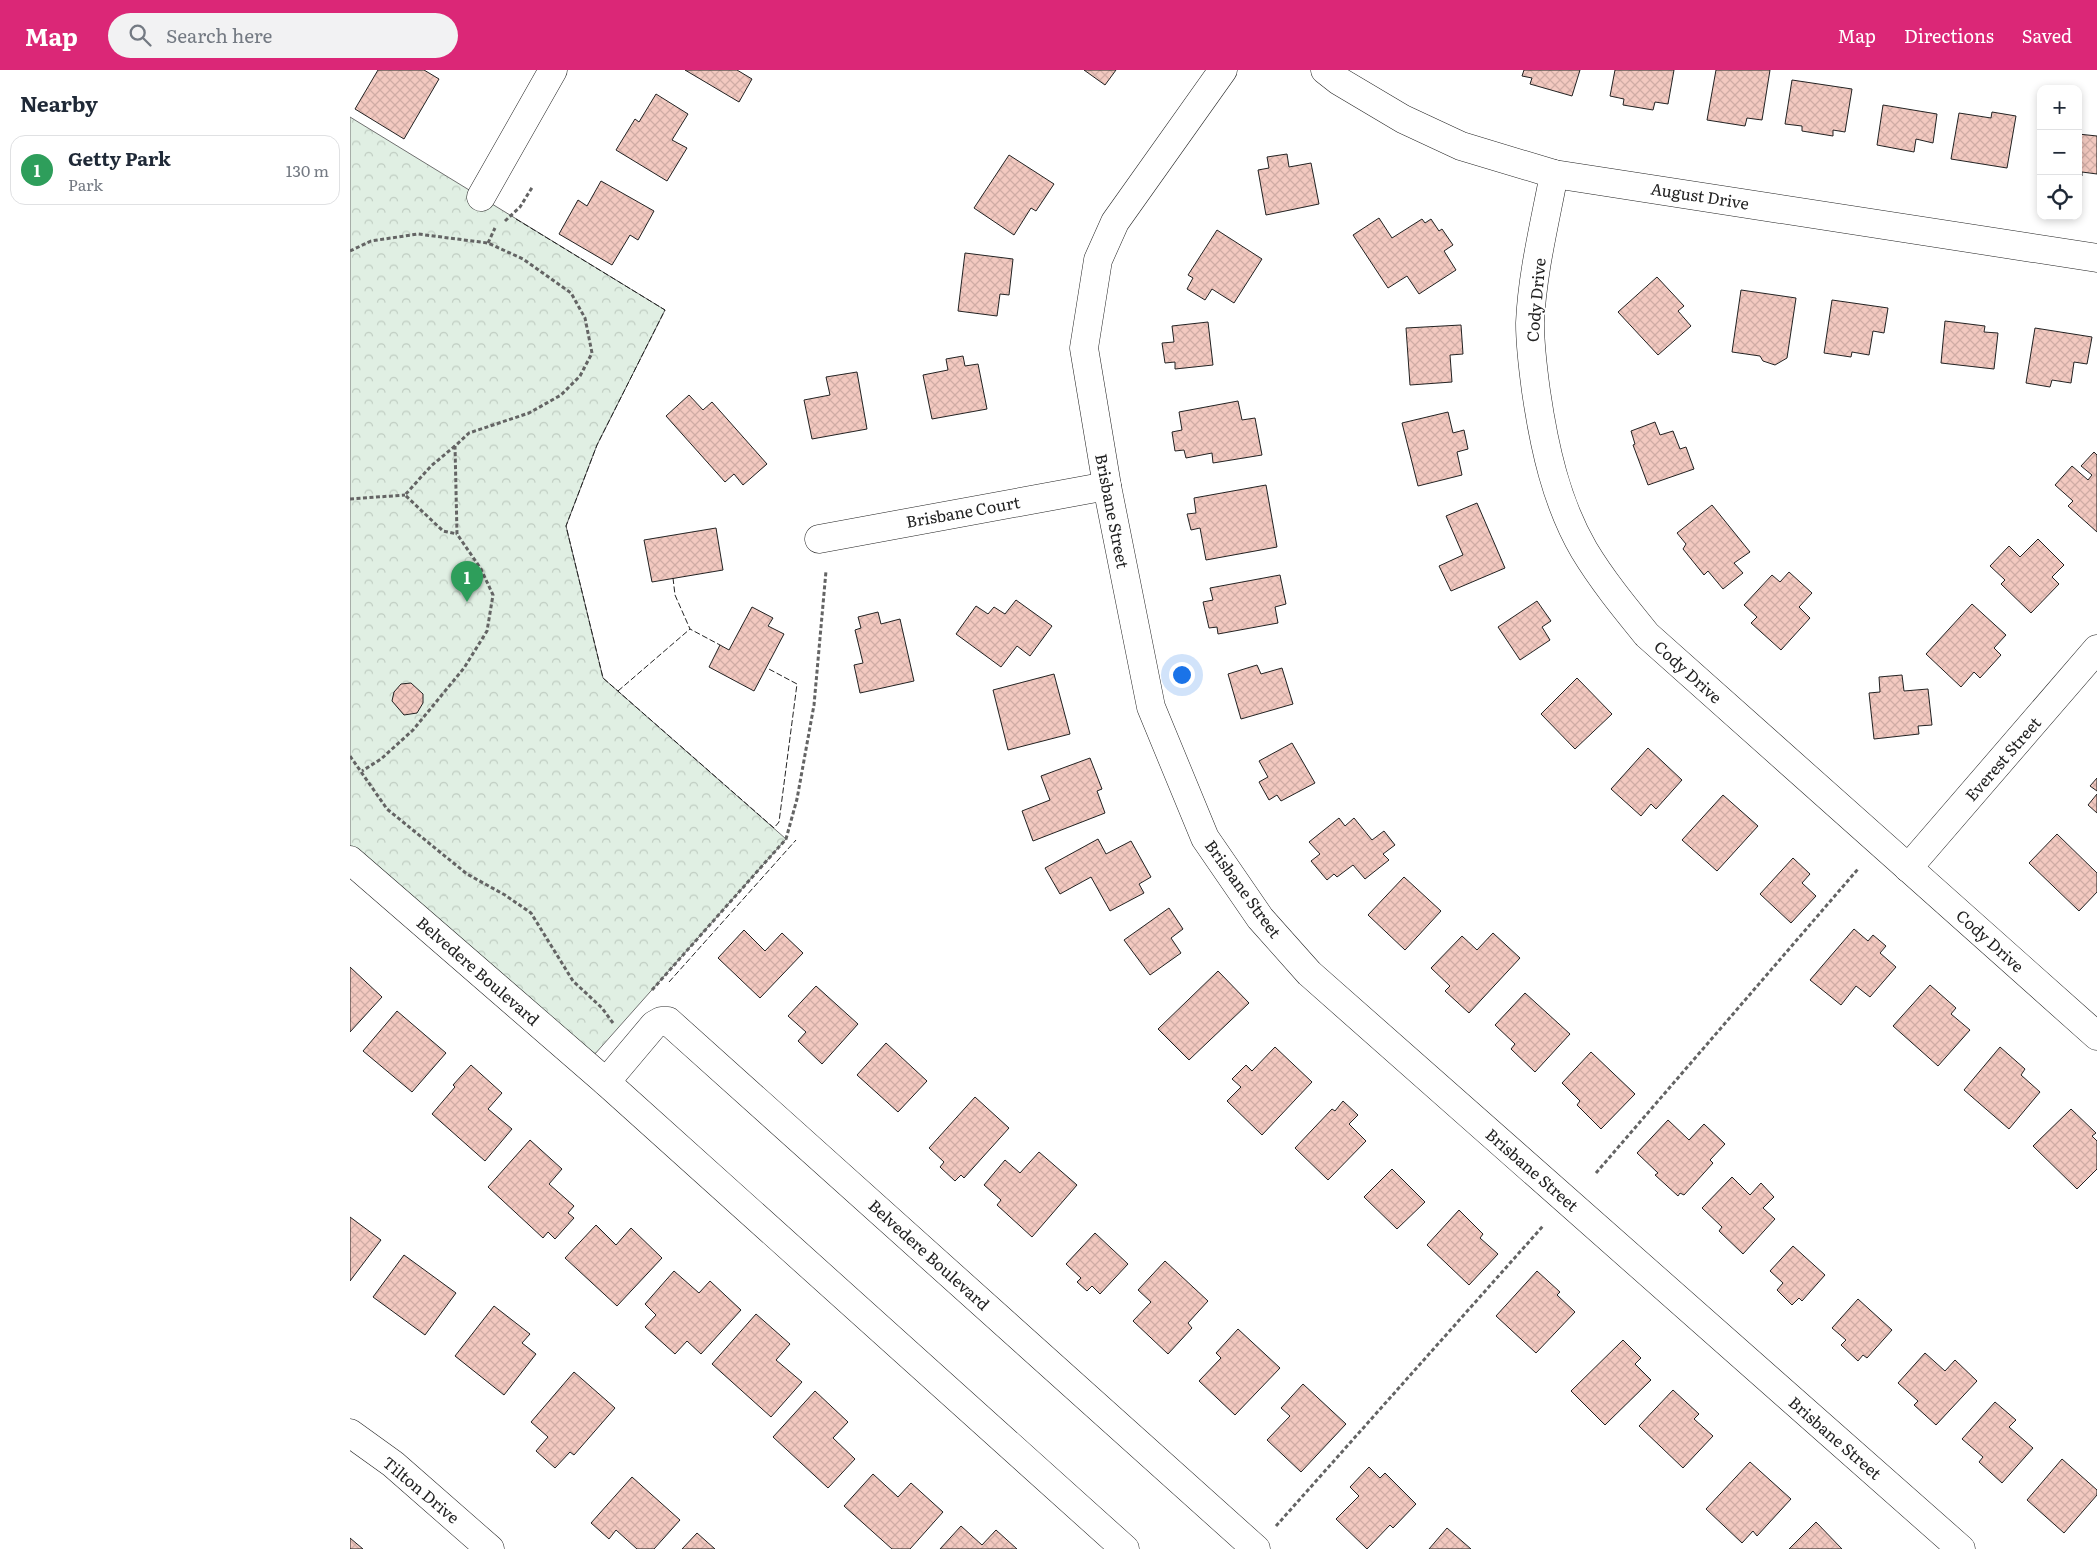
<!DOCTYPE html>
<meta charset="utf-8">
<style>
:root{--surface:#fff;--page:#f2f2f3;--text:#1f2937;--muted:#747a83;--line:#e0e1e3;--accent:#db2777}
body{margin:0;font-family:Literata,serif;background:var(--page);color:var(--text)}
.controls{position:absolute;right:15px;top:15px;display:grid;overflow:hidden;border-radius:10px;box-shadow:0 2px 8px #0003}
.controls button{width:45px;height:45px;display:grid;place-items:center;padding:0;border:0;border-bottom:1px solid var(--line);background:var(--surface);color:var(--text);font:25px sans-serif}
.you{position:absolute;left:831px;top:604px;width:18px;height:18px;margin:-12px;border:4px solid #fff;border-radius:50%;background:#1a73e8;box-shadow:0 0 0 8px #1a73e833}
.badge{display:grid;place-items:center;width:32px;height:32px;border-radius:50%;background:var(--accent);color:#fff;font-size:16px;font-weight:700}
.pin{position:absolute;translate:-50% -41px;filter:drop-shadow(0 1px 2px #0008)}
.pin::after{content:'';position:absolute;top:26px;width:18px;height:15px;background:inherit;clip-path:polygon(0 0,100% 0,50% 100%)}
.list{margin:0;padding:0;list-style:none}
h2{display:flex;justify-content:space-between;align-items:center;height:65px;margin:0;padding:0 20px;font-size:21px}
h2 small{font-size:16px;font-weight:400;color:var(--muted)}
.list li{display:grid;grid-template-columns:32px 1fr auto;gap:15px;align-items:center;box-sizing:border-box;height:70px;margin:0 10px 10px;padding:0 10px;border:1px solid var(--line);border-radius:15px}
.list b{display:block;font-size:19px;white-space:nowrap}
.list p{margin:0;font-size:16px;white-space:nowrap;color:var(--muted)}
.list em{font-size:16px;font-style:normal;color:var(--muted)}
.icon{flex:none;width:28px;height:28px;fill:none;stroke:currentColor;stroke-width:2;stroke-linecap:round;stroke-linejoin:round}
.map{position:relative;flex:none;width:1747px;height:1479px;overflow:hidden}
header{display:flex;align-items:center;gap:30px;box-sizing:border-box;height:70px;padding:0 25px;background:var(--accent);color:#fff}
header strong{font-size:24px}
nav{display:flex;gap:28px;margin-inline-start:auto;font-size:18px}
.search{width:350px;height:45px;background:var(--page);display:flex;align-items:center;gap:12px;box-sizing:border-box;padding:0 18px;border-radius:28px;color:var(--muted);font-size:19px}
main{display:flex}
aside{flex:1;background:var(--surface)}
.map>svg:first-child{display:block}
.forest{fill:url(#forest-crowns);stroke:#6f6f6f}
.building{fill:url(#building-cross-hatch);stroke:#222}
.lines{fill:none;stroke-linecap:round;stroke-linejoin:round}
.street-casing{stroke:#222;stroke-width:29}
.path{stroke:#646464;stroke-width:3;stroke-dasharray:4 2.5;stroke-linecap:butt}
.street{stroke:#fff;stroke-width:28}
.fence{stroke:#222;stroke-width:1;stroke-dasharray:6 2.5;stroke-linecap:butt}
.labels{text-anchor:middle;stroke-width:4;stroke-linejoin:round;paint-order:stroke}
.street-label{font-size:16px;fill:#222;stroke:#fff}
</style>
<header>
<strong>Map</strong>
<div class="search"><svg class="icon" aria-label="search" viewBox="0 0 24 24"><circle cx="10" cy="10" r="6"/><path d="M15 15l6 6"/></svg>Search here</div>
<nav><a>Map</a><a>Directions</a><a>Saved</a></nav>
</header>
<main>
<aside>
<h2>Nearby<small></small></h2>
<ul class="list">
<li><span class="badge" style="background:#2e9e5b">1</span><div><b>Getty Park</b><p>Park</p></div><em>130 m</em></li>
</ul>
</aside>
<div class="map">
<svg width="1747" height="1479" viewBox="0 0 1747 1479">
<defs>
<pattern id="forest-crowns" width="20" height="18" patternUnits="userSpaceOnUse" patternTransform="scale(1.25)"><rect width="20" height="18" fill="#e0efe3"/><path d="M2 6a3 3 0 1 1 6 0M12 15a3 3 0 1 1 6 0" fill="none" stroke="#c0cdc2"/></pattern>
<pattern id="building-cross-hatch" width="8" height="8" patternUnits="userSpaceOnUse" patternTransform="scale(1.25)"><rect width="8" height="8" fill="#f3c9c0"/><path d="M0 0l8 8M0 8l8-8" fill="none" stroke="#d0aca5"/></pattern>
</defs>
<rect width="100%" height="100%" fill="#fff"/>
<!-- forest -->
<polygon class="forest" points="0,47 315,240 247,375 216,456 253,608 436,769 236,994 0,790"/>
<!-- building -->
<g class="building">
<polygon points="28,0 74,0 89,9 54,69 5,39"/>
<polygon points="335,0 387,0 402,9 389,32"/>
<polygon points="734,0 766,0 755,15"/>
<polygon points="1174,0 1230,0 1222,26 1180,14 1182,8 1172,6"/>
<polygon points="1265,0 1324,0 1318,34 1305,32 1303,40 1273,35 1274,29 1260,26"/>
<polygon points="1366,0 1420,0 1412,50 1397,48 1395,56 1357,50"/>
<polygon points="1442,10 1502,19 1495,62 1483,60 1483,66 1452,61 1452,56 1435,54"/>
<polygon points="306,24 338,44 322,70 337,78 317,111 266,80 285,49 289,52"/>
<polygon points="1533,35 1587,44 1583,73 1566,69 1564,82 1527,75"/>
<polygon points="1642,42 1666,46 1657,98 1601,89 1609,43 1641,48"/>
<polygon points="1728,64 1747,66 1747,104 1732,102 1732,106 1728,106"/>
<polygon points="937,84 939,97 961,93 969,134 916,145 908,100 919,98 917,87"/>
<polygon points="659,85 704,114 686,141 681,138 664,165 624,138"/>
<polygon points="251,111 304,141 288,170 280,165 262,195 209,164 228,130 237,136"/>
<polygon points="1029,148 1042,168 1072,149 1075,153 1081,149 1089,161 1092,159 1103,175 1094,181 1106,200 1069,224 1057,206 1038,218 1003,165"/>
<polygon points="867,160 912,189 884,233 862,219 855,230 837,219 843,208 838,205"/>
<polygon points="615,183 663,189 659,225 650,224 647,246 608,241"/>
<polygon points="1307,207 1334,236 1328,241 1341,256 1308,285 1268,242"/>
<polygon points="1391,220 1446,228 1437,288 1425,295 1413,291 1410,286 1382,282"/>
<polygon points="1482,230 1538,238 1534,263 1523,261 1519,285 1502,282 1501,287 1474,283"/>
<polygon points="1595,251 1635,256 1634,262 1648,263 1644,299 1591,293"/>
<polygon points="858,252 863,295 825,299 825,292 815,293 812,273 824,272 822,256"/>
<polygon points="1111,255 1113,284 1100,285 1102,312 1060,315 1056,258"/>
<polygon points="1685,258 1742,267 1737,294 1724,292 1721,313 1702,310 1700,317 1676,313"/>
<polygon points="613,286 615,296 628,294 637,339 582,349 573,305 598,300 596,289"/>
<polygon points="507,302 517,359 462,369 454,330 480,325 476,307"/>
<polygon points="339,325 353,340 362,332 417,394 393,415 384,404 375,412 316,346"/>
<polygon points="888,331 892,350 905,348 912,385 863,393 862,383 836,388 834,380 825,381 822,362 832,360 829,342"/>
<polygon points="1098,342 1103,363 1114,360 1118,379 1107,382 1112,405 1068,416 1052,353"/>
<polygon points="1305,352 1310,365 1323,361 1330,379 1336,377 1344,399 1298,415 1283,375 1285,374 1281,361"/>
<polygon points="1744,382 1747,385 1747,462 1718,436 1723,431 1705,415 1722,396 1738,410 1742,405 1731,396"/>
<polygon points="916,415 927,477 856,490 850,458 841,460 837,444 846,443 844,428"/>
<polygon points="1127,433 1155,498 1101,521 1089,496 1113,485 1096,446"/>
<polygon points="1362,435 1400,482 1384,493 1393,503 1373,519 1358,501 1354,505 1333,479 1336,474 1327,463"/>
<polygon points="366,458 373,500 302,512 294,470"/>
<polygon points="1688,469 1714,495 1702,507 1709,514 1681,543 1651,514 1655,510 1640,496 1659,476 1670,487"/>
<polygon points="1439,502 1462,523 1449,537 1460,548 1431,580 1401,553 1407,547 1394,535 1422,505 1430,512"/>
<polygon points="930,505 936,534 925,537 928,553 868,564 867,557 859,558 853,532 863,530 860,518"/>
<polygon points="666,530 702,556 680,586 667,576 651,597 606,564 626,536 638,544 644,537 655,544"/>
<polygon points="1187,531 1201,551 1192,557 1200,570 1170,590 1148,557"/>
<polygon points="1622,534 1656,565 1644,578 1651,585 1630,608 1624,602 1611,617 1576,584"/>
<polygon points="402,537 423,548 418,556 434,564 404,621 359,597 370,575 379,580"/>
<polygon points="528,542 531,554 550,549 564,611 510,623 504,595 513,593 505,560 511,558 508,547"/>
<polygon points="907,595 911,604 932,598 943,634 891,649 878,604"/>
<polygon points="704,604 720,664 658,680 643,620"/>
<polygon points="1552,605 1554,621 1578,619 1582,655 1568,656 1569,664 1524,669 1519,623 1530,622 1529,607"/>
<polygon points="1227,608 1262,644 1225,679 1191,644"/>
<polygon points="61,613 73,624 73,633 67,643 54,645 42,631 44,622 51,614"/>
<polygon points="942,673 965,713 931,731 927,725 919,730 909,712 918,707 909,691"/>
<polygon points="1298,678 1332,710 1306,739 1301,734 1291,746 1261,719"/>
<polygon points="740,688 752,719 747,721 755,743 683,771 672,741 700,730 691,706"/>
<polygon points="1747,708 1747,721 1740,716"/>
<polygon points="1747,724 1747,743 1738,735"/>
<polygon points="1373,725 1408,756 1367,801 1332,770"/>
<polygon points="989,748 995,756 1004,748 1022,770 1034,761 1045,775 1033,784 1039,790 1015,809 1003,795 987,807 984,804 977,810 961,791 970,784 959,772"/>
<polygon points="1707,764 1747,803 1747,822 1729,841 1679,793"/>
<polygon points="748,769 756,784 781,771 801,807 789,814 794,823 760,841 741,807 710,824 695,798"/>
<polygon points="1443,788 1460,804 1452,813 1466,826 1441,853 1410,824"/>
<polygon points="1054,807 1091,841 1055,880 1018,845"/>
<polygon points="819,838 833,859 821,868 831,883 800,905 774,870"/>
<polygon points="1504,859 1518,871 1523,865 1536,876 1530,883 1546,897 1520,927 1506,916 1491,935 1460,910"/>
<polygon points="394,860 415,881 432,863 453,883 410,928 368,888"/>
<polygon points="1143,863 1170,888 1119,943 1095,921 1100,916 1081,898 1112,866 1127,880"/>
<polygon points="0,897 32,927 0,962"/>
<polygon points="868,901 899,933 839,990 808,959"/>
<polygon points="1580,915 1606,938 1601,944 1620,960 1588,996 1543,956"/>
<polygon points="466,916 508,954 472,994 448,971 456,962 438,946"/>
<polygon points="1175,923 1220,964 1185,1002 1161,979 1165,974 1145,955"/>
<polygon points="47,941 96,983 62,1022 13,981"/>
<polygon points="536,973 577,1011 548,1042 507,1005"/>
<polygon points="925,977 962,1012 912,1065 877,1031 891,1017 882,1009 896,995 902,1001"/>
<polygon points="1650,977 1675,999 1671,1005 1690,1022 1659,1059 1614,1020"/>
<polygon points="1241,982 1285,1024 1251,1059 1227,1035 1230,1031 1212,1013"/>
<polygon points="121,995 152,1023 138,1039 162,1059 135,1091 82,1044 105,1017 103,1015"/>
<polygon points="625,1027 659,1058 614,1108 611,1105 605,1111 590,1097 594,1092 579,1078"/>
<polygon points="993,1031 1008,1045 999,1054 1016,1071 978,1110 945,1078 982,1039 985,1041"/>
<polygon points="1721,1039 1746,1063 1742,1066 1747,1071 1747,1099 1727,1119 1683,1076"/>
<polygon points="1318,1050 1339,1070 1354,1054 1375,1074 1360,1090 1363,1093 1334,1125 1330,1123 1328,1126 1305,1105 1308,1103 1287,1083"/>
<polygon points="180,1070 212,1099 199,1114 224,1136 218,1143 224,1148 205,1169 198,1162 193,1168 138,1117"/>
<polygon points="689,1082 727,1115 682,1167 647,1135 651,1130 634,1115 655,1090 670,1103"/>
<polygon points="1042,1099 1075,1132 1047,1159 1014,1127"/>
<polygon points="1382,1107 1400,1125 1411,1113 1424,1127 1413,1138 1425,1149 1393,1184 1369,1161 1372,1157 1352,1138"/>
<polygon points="1109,1140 1133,1164 1130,1168 1148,1184 1119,1215 1077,1175"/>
<polygon points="0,1147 31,1170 0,1211"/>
<polygon points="246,1155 266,1175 281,1158 312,1188 267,1236 215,1188"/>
<polygon points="745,1163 778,1194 750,1224 742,1216 737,1221 727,1212 731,1208 716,1194"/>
<polygon points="1443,1176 1475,1205 1452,1231 1449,1228 1442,1235 1427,1220 1433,1213 1420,1201"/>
<polygon points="54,1185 106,1223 75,1265 23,1227"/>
<polygon points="815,1191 858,1231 838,1253 842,1258 818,1284 783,1251 801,1232 788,1220"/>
<polygon points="324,1201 349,1223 360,1211 391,1240 351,1284 337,1271 325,1284 295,1257 306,1245 295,1234"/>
<polygon points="1187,1201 1210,1222 1207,1225 1225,1242 1186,1283 1146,1246"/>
<polygon points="1508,1229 1542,1260 1517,1288 1513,1285 1508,1291 1491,1275 1496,1270 1482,1258"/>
<polygon points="144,1236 180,1264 172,1273 186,1284 154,1325 105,1286"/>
<polygon points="406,1244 440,1274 426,1290 452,1312 421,1347 362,1294"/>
<polygon points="888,1259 930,1298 885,1345 849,1311 871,1288 866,1283"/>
<polygon points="1273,1270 1291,1288 1285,1294 1301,1310 1255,1355 1221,1321"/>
<polygon points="1575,1283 1595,1301 1605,1290 1627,1311 1586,1355 1564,1335 1568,1331 1548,1313"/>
<polygon points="224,1302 265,1338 224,1385 220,1382 205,1398 186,1381 198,1367 181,1352"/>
<polygon points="953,1314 996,1354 951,1402 917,1370 940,1346 931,1338"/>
<polygon points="1323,1320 1349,1344 1344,1349 1363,1366 1333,1398 1289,1356"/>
<polygon points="465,1321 498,1352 483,1368 505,1389 478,1418 423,1367"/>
<polygon points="1645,1332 1666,1350 1659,1357 1683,1378 1652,1413 1629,1392 1633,1387 1612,1369"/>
<polygon points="1712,1389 1747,1420 1747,1425 1714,1463 1677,1430"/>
<polygon points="1400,1392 1441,1429 1407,1466 1403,1461 1392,1473 1356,1439"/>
<polygon points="1019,1397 1030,1408 1035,1403 1066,1434 1043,1458 1040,1455 1017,1479 986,1449 1009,1426 1000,1417"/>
<polygon points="523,1404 548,1427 561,1413 593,1442 560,1479 542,1479 494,1436"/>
<polygon points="282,1407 330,1450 304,1479 287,1479 266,1460 259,1469 241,1453"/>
<polygon points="1466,1452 1492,1479 1439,1479"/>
<polygon points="611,1456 632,1475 646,1460 667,1479 590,1479"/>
<polygon points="1097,1458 1121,1479 1079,1479"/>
<polygon points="347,1463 365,1479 332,1479"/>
<polygon points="0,1468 13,1479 0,1479"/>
</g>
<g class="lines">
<!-- street casing -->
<g class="street-casing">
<g id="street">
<polyline points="873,0 765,152 748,190 734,278 757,416 801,637 855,768 910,848 959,903 1611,1479"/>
<polyline points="975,0 989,11 1053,49 1111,76 1204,104 1747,188"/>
<path d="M1204 104C1195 152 1182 204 1180 253 1180 276 1183 299 1186 321 1194 376 1206 432 1234 480 1252 510 1275 538 1297 565L1747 966"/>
<polyline points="131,127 203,0"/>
<polyline points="469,469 757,416"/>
<polyline points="0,790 256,1012 775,1479"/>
<polyline points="1558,798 1747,579"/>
<polyline points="256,1012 304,955 311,951 318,951 906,1479"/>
<polyline points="0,1363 43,1394 140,1479"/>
</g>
</g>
<!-- path -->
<g class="path">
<polyline points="155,151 170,137 183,116"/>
<polyline points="138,173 145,158"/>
<polyline points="0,181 21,171 68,164 138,173 173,189 221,223 235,248 242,283 230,306 211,325 179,343 119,363 105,376 107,464 131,499 143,525 137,561 114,598 63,660 31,689 12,701"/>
<polyline points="105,376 81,396 55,425 93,461 107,464"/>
<polyline points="0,429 55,425"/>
<polyline points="0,686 37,739 117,804 155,825 181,843 223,911 252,938 263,953"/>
<polyline points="302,920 436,769 447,729 464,635 476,501"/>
<polyline points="1246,1103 1508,799"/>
<polyline points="926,1456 1193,1156"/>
</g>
<!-- street -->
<use href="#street" class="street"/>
<!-- fence -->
<g class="fence">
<polyline points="166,149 315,240 247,375 216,456 253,608 424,758 429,752 447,614 417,598"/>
<polyline points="323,508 325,525 340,559 370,575"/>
<polyline points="268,621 340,559"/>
<polyline points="319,912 446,770"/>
</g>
</g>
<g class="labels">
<!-- street labels -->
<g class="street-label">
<text transform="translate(1350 126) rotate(9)" y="6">August Drive</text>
<text transform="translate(1186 230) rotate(-85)" y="6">Cody Drive</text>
<text transform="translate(762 441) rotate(79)" y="6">Brisbane Street</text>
<text transform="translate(613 442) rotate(-10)" y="6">Brisbane Court</text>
<text transform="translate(1338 602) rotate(42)" y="6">Cody Drive</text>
<text transform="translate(1653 689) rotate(-49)" y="6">Everest Street</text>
<text transform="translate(893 819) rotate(54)" y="6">Brisbane Street</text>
<text transform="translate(1640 871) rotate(42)" y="6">Cody Drive</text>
<text transform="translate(128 901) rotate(41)" y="6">Belvedere Boulevard</text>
<text transform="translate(1182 1100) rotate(41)" y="6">Brisbane Street</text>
<text transform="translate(579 1185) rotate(42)" y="6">Belvedere Boulevard</text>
<text transform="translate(1485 1368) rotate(41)" y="6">Brisbane Street</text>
<text transform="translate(71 1420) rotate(40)" y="6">Tilton Drive</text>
</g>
</g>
</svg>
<div class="controls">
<button>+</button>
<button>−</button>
<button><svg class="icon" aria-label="locate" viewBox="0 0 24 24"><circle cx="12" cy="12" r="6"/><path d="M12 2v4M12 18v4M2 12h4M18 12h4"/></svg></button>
</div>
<div class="you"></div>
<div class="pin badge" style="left:117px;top:532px;background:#2e9e5b">1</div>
</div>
</main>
